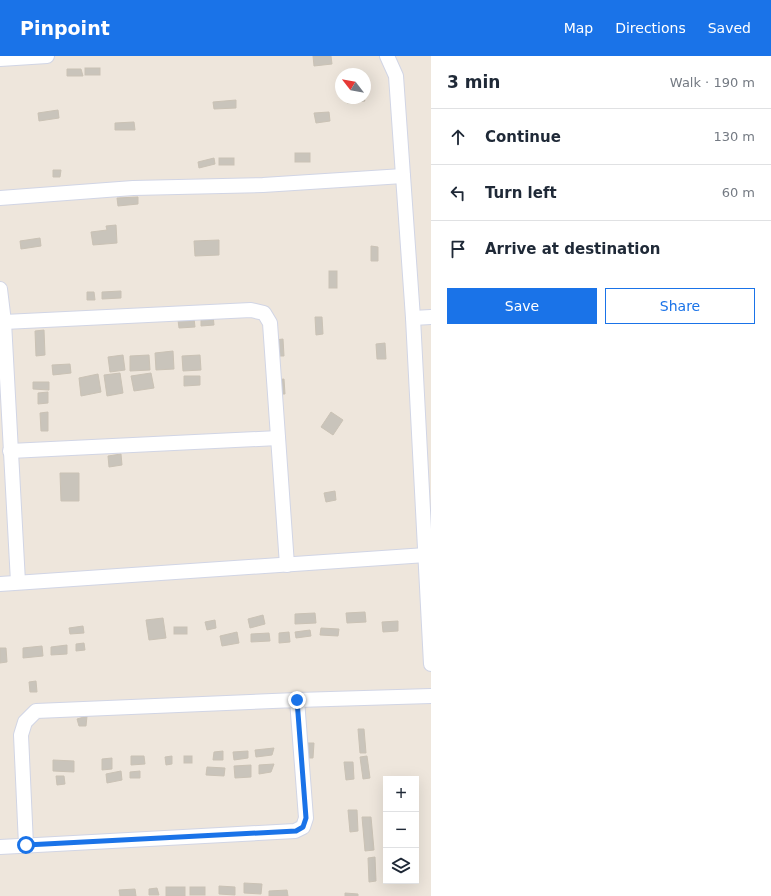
<!DOCTYPE html>
<meta charset="utf-8">
<style>
:root{--surface:#fff;--page:#f2f2f3;--text:#1f2937;--muted:#747a83;--line:#e0e1e3;--accent:#1a73e8}
body{margin:0;font-family:"DejaVu Sans",sans-serif;background:var(--page);color:var(--text)}
.controls{position:absolute;right:12px;bottom:12px;display:grid;overflow:hidden;border-radius:0px;box-shadow:0 4px 16px #0002}
.controls button{width:36px;height:36px;display:grid;place-items:center;padding:0;border:0;border-bottom:1px solid var(--line);background:var(--surface);color:var(--text);font:20px sans-serif}
.compass{position:absolute;left:335px;top:12px;width:36px;height:36px;border-radius:50%;background:var(--surface);box-shadow:0 4px 16px #0002;rotate:301deg}
.stop{position:absolute;width:12px;height:12px;margin:-9px;border:3px solid #1a73e8;border-radius:50%;background:#fff}
.stop.end{background:#1a73e8;border-color:#fff;box-shadow:0 1px 4px #0008}
.list{margin:0;padding:0;list-style:none}
h2{display:flex;justify-content:space-between;align-items:center;height:52px;margin:0;padding:0 16px;font-size:17px}
h2 small{font-size:13px;font-weight:400;color:var(--muted)}
.list li{display:grid;grid-template-columns:26px 1fr auto;gap:12px;align-items:center;box-sizing:border-box;height:56px;padding:0 16px;border-top:1px solid var(--line)}
.list b{display:block;font-size:15px;white-space:nowrap}
.list em{font-size:13px;font-style:normal;color:var(--muted)}
.actions{display:flex;gap:8px;padding:12px 16px}
.actions a{flex:1;padding:9px 0;border:1px solid var(--accent);border-radius:0px;text-align:center;font-size:14px;color:var(--accent)}
.actions .main{background:var(--accent);color:#fff}
.icon{flex:none;width:22px;height:22px;fill:none;stroke:currentColor;stroke-width:2;stroke-linecap:round;stroke-linejoin:round}
.map{position:relative;flex:none;width:431px;height:840px;overflow:hidden}
header{display:flex;align-items:center;gap:24px;box-sizing:border-box;height:56px;padding:0 20px;background:var(--accent);color:#fff}
header strong{font-size:19px}
nav{display:flex;gap:22px;margin-inline-start:auto;font-size:14px}
main{display:flex}
aside{flex:1;background:var(--surface)}
.map>svg:first-child{display:block}
.building{fill:#c9c4bb;stroke:#cac2b5}
.lines{fill:none;stroke-linecap:round;stroke-linejoin:round}
.minor-casing{stroke:#d1d5e5;stroke-width:16}
.minor{stroke:#fff;stroke-width:14}
.route{stroke:#1a73e8;stroke-width:5}
</style>
<header>
<strong>Pinpoint</strong>
<nav><a>Map</a><a>Directions</a><a>Saved</a></nav>
</header>
<main>
<div class="map">
<svg width="431" height="840" viewBox="0 0 431 840">
<rect width="100%" height="100%" fill="#eee6dc"/>
<!-- building -->
<g class="building">
<polygon points="313,0 331,0 332,8 314,10"/>
<rect x="85" y="12" width="15" height="7"/>
<polygon points="67,13 81,13 83,20 67,20"/>
<polygon points="347,42 364,42 365,45 347,47"/>
<polygon points="236,44 236,52 214,53 213,46"/>
<polygon points="58,54 59,62 39,65 38,57"/>
<polygon points="329,56 330,65 316,67 314,57"/>
<polygon points="134,66 135,74 115,74 115,67"/>
<rect x="295" y="97" width="15" height="9"/>
<polygon points="214,102 215,108 199,112 198,106"/>
<rect x="219" y="102" width="15" height="7"/>
<polygon points="53,114 61,114 60,121 53,121"/>
<polygon points="138,141 138,148 118,150 117,142"/>
<polygon points="116,169 117,187 93,189 91,176 107,174 106,170"/>
<polygon points="40,182 41,190 21,193 20,185"/>
<polygon points="219,184 219,199 195,200 194,185"/>
<polygon points="371,190 378,191 378,205 371,205"/>
<rect x="329" y="215" width="8" height="17"/>
<polygon points="121,235 121,242 102,243 102,236"/>
<polygon points="87,236 94,236 95,244 87,244"/>
<polygon points="213,259 214,269 201,270 201,260"/>
<polygon points="315,261 322,261 323,278 316,279"/>
<polygon points="194,262 195,271 179,272 178,264"/>
<polygon points="44,274 45,299 36,300 35,275"/>
<polygon points="283,283 284,300 276,300 275,284"/>
<polygon points="385,287 386,303 377,303 376,288"/>
<polygon points="173,295 174,313 156,314 155,297"/>
<polygon points="123,299 125,314 110,316 108,301"/>
<polygon points="149,299 150,314 130,315 130,300"/>
<polygon points="200,299 201,314 183,315 182,300"/>
<polygon points="70,308 71,317 53,319 52,309"/>
<polygon points="120,317 123,337 107,340 104,319"/>
<polygon points="151,317 154,332 134,335 131,320"/>
<polygon points="98,318 101,336 81,340 79,322"/>
<polygon points="184,320 200,320 200,329 184,330"/>
<polygon points="284,323 285,338 277,338 276,324"/>
<polygon points="33,326 49,326 49,334 33,333"/>
<polygon points="48,336 48,347 38,348 38,337"/>
<polygon points="48,356 48,375 41,375 40,357"/>
<polygon points="331,356 343,364 333,379 321,371"/>
<polygon points="121,398 122,409 109,411 108,400"/>
<polygon points="60,417 79,417 79,445 61,445"/>
<polygon points="335,435 336,444 326,446 324,437"/>
<polygon points="365,556 366,566 347,567 346,557"/>
<polygon points="315,557 316,567 295,568 295,558"/>
<polygon points="263,559 265,568 250,572 248,563"/>
<polygon points="163,562 166,582 149,584 146,564"/>
<polygon points="215,564 216,572 207,574 205,566"/>
<polygon points="398,565 398,575 383,576 382,566"/>
<polygon points="83,570 84,577 70,578 69,572"/>
<rect x="174" y="571" width="13" height="7"/>
<polygon points="321,572 339,573 338,580 320,579"/>
<polygon points="310,574 311,580 296,582 295,576"/>
<polygon points="237,576 239,587 222,590 220,580"/>
<polygon points="289,576 290,586 279,587 279,577"/>
<polygon points="269,577 270,585 251,586 251,578"/>
<polygon points="84,587 85,594 76,595 76,588"/>
<polygon points="67,589 67,598 51,599 51,591"/>
<polygon points="42,590 43,600 23,602 23,592"/>
<polygon points="0,592 6,592 7,606 0,607"/>
<polygon points="36,625 37,636 30,636 29,626"/>
<polygon points="87,660 86,670 79,670 77,663"/>
<polygon points="358,673 364,673 366,697 360,697"/>
<polygon points="306,687 314,687 313,702 306,702"/>
<polygon points="274,692 272,699 256,701 255,694"/>
<polygon points="223,695 223,704 213,704 214,696"/>
<polygon points="248,695 248,702 234,704 233,696"/>
<polygon points="131,700 144,700 145,708 131,709"/>
<polygon points="172,700 172,708 166,709 165,701"/>
<rect x="184" y="700" width="8" height="7"/>
<polygon points="367,700 370,722 363,723 360,701"/>
<polygon points="112,702 112,713 102,714 102,703"/>
<polygon points="53,704 74,705 74,716 53,715"/>
<polygon points="344,706 353,706 354,723 346,724"/>
<polygon points="274,708 271,716 259,718 259,709"/>
<polygon points="251,709 251,721 235,722 234,710"/>
<polygon points="207,711 225,712 224,720 206,719"/>
<polygon points="121,715 122,724 107,727 106,718"/>
<polygon points="140,715 140,722 130,722 130,716"/>
<polygon points="56,720 64,720 65,728 57,729"/>
<polygon points="348,754 357,754 358,775 350,776"/>
<polygon points="362,761 371,761 374,794 365,795"/>
<polygon points="375,801 376,825 369,826 368,802"/>
<polygon points="244,827 262,828 261,838 244,837"/>
<polygon points="219,830 235,831 235,839 219,838"/>
<rect x="166" y="831" width="19" height="9"/>
<rect x="190" y="831" width="15" height="8"/>
<polygon points="157,832 159,839 149,839 149,833"/>
<polygon points="135,833 136,840 120,840 119,834"/>
<polygon points="287,834 288,840 269,840 269,835"/>
<polygon points="345,837 358,838 358,840 345,840"/>
</g>
<g class="lines">
<!-- minor casing -->
<g class="minor-casing">
<g id="minor">
<polyline points="387,0 396,20 413,262 431,608"/>
<polyline points="0,3 47,0"/>
<polyline points="0,142 133,132 263,129 403,120"/>
<polyline points="0,233 4,266 18,526"/>
<polyline points="413,262 431,261"/>
<polyline points="4,266 251,254 264,257 270,267 287,509"/>
<polyline points="10,395 278,382"/>
<polyline points="0,528 426,499"/>
<polyline points="297,644 431,640"/>
<polyline points="0,791 295,775 303,771 306,762 297,644 36,655 25,666 21,679 26,789"/>
</g>
</g>
<!-- minor -->
<use href="#minor" class="minor"/>
</g>
<g class="lines">
<!-- route -->
<polyline class="route" points="26,789 296,775 303,771 306,762 297,644"/>
</g>
</svg>
<div class="controls">
<button>+</button>
<button>−</button>
<button><svg class="icon" aria-label="layers" viewBox="0 0 24 24"><path d="M12 4l9 5-9 5-9-5zM3 14l9 5 9-5"/></svg></button>
</div>
<svg class="compass" viewBox="-18 -18 36 36"><path d="M0-13l5 13h-10z" fill="#e53935"/><path d="M0 13l5-13h-10z" fill="#747a83"/></svg>
<div class="stop" style="left:26px;top:789px"></div>
<div class="stop end" style="left:297px;top:644px"></div>
</div>
<aside>
<h2>3 min<small>Walk · 190 m</small></h2>
<ul class="list">
<li><svg class="icon" aria-label="ahead" viewBox="0 0 24 24"><path d="M12 20V5M6 11l6-6 6 6"/></svg><div><b>Continue</b></div><em>130 m</em></li>
<li><svg class="icon" aria-label="left" viewBox="0 0 24 24"><path d="M17 20v-9H6M10 6l-5 5 5 5"/></svg><div><b>Turn left</b></div><em>60 m</em></li>
<li><svg class="icon" aria-label="arrive" viewBox="0 0 24 24"><path d="M6 21V4h12l-3 4 3 4H6"/></svg><div><b>Arrive at destination</b></div></li>
</ul>
<div class="actions"><a class="main">Save</a><a>Share</a></div>
</aside>
</main>
